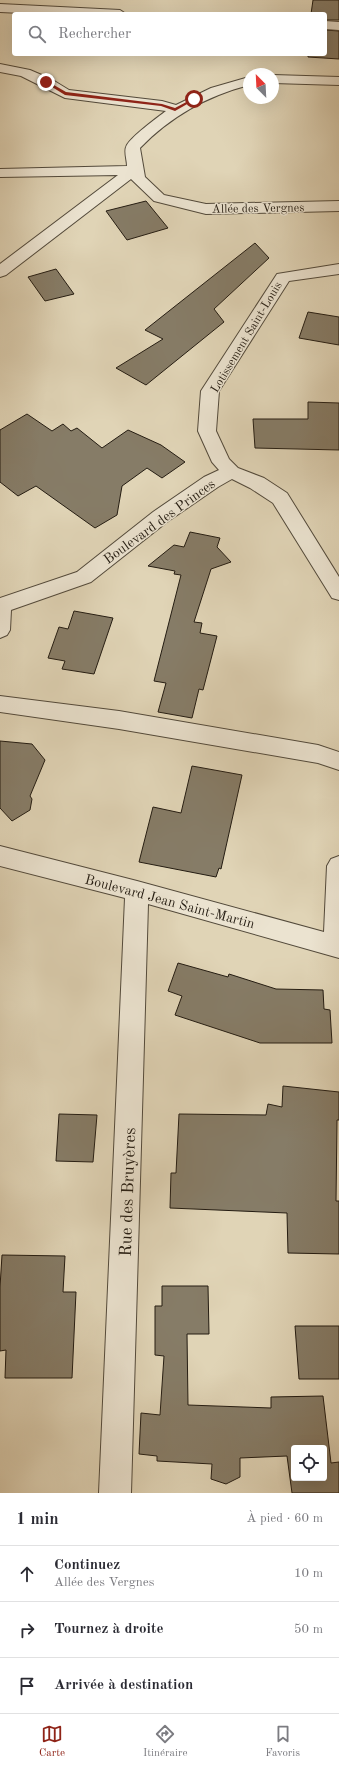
<!DOCTYPE html>
<html lang="fr">
<meta charset="utf-8">
<style>
:root{--surface:#fff;--page:#f7f7f7;--text:#2b2b33;--muted:#7c7c81;--line:#e1e1e2;--accent:#8f2418}
body{margin:0;font-family:"Old Standard TT",serif;background:var(--page);color:var(--text)}
.controls{position:absolute;right:12px;bottom:12px;display:grid;overflow:hidden;border-radius:4px;box-shadow:0 4px 16px #0002}
.controls button{width:36px;height:36px;display:grid;place-items:center;padding:0;border:0;border-bottom:1px solid var(--line);background:var(--surface);color:var(--text);font:20px sans-serif}
.compass{position:absolute;left:243px;top:68px;width:36px;height:36px;border-radius:50%;background:var(--surface);box-shadow:0 4px 16px #0002;rotate:336deg}
.stop{position:absolute;width:12px;height:12px;margin:-9px;border:3px solid #8f2418;border-radius:50%;background:#fff}
.stop.end{background:#8f2418;border-color:#fff;box-shadow:0 1px 4px #0008}
.list{margin:0;padding:0;list-style:none}
h2{display:flex;justify-content:space-between;align-items:center;height:52px;margin:0;padding:0 16px;font-size:17px}
h2 small{font-size:13px;font-weight:400;color:var(--muted)}
.list li{display:grid;grid-template-columns:26px 1fr auto;gap:12px;align-items:center;box-sizing:border-box;height:56px;padding:0 16px;border-top:1px solid var(--line)}
.list b{display:block;font-size:15px;white-space:nowrap}
.list p{margin:0;font-size:13px;white-space:nowrap;color:var(--muted)}
.list em{font-size:13px;font-style:normal;color:var(--muted)}
.icon{flex:none;width:22px;height:22px;fill:none;stroke:currentColor;stroke-width:2;stroke-linecap:round;stroke-linejoin:round}
.map{position:relative;flex:none;width:339px;height:1493px;overflow:hidden}
.search{position:absolute;background:var(--surface);box-shadow:0 4px 16px #0002;left:12px;right:12px;top:12px;height:44px;display:flex;align-items:center;gap:10px;box-sizing:border-box;padding:0 14px;border-radius:4px;color:var(--muted);font-size:15px}
.sheet{height:220px;background:var(--surface)}
nav{display:flex;justify-content:space-around;align-items:center;box-sizing:border-box;height:56px;border-top:1px solid var(--line);background:var(--surface);font-size:11px;color:var(--muted)}
nav a{display:grid;justify-items:center;gap:2px}
nav .on{color:var(--accent)}
.map>svg:first-child{display:block}
.building{fill:#867c67;stroke:#241c12;fill-rule:evenodd}
.lines{fill:none;stroke-linecap:round;stroke-linejoin:round}
.minor-casing{stroke:#534a3b;stroke-width:2}
.tertiary-casing{stroke:#534a3b;stroke-width:2}
.minor{fill:#ebe3d0;fill-rule:evenodd}
.tertiary{fill:#ebe3d0;fill-rule:evenodd}
.route{fill:#8f2418}
.labels{text-anchor:middle;stroke-width:3;stroke-linejoin:round;paint-order:stroke}
.far-street-label{font-size:12px;fill:#241c12;stroke:#ebe3d0}
.street-label{font-size:14px;fill:#241c12;stroke:#ebe3d0}
.near-street-label{font-size:17px;fill:#241c12;stroke:#ebe3d0}
</style>
<div class="map">
<svg width="339" height="1493" viewBox="0 0 339 1493">
<rect width="100%" height="100%" fill="#e0d4b6"/>
<filter id="stains"><feTurbulence type="fractalNoise" baseFrequency=".005" numOctaves="4"/><feColorMatrix values="0 0 0 0 .2 0 0 0 0 .09 0 0 0 0 .02 0 0 0 .5 -.17"/></filter>
<radialGradient id="worn" r=".72"><stop offset=".6" stop-color="#630" stop-opacity="0"/><stop offset="1" stop-color="#630" stop-opacity=".3"/></radialGradient>
<!-- building -->
<g class="building">
<polygon points="313,0 339,0 339,20 325,20 325,14 311,14"/>
<polygon points="325,30 339,31 339,59 308,57 308,54 325,54"/>
<polygon points="146,201 168,228 127,240 106,211"/>
<polygon points="255,243 269,258 214,309 224,322 146,385 116,368 163,339 145,330"/>
<polygon points="56,269 74,294 45,301 28,277"/>
<polygon points="308,312 339,317 339,345 299,338"/>
<polygon points="308,402 339,403 339,450 255,448 253,419 308,419"/>
<polygon points="27,414 52,431 63,424 71,431 77,428 102,448 128,430 161,445 185,462 162,478 147,468 122,486 117,515 95,528 36,486 18,496 0,482 0,430"/>
<polygon points="190,532 220,538 217,547 231,562 211,569 194,622 202,623 200,633 217,636 203,690 199,689 192,718 158,712 166,683 154,681 181,575 174,574 175,571 148,566 174,545 184,547"/>
<polygon points="74,611 113,618 94,674 62,669 65,661 48,658 59,627 68,629"/>
<polygon points="0,741 32,744 45,760 30,796 32,799 30,810 12,821 0,808"/>
<polygon points="192,766 242,775 221,869 219,868 216,877 139,862 153,807 181,813"/>
<polygon points="178,963 228,977 229,974 276,989 323,990 324,1009 330,1010 332,1043 260,1043 175,1015 182,996 168,991"/>
<polygon points="283,1086 339,1092 339,1120 337,1120 336,1201 339,1201 339,1254 288,1253 287,1213 170,1208 171,1173 176,1173 179,1114 266,1115 268,1104 282,1107"/>
<polygon points="59,1114 97,1115 93,1162 56,1161"/>
<polygon points="2,1255 65,1256 63,1292 76,1292 72,1378 5,1378 6,1350 0,1351 0,1287"/>
<path d="M162 1286H208L209 1334H187L188 1405 271 1408V1397L323 1396 331 1463 339 1462V1493H292L287 1456 240 1458V1477L226 1484 211 1479 212 1464 157 1461V1456L139 1454 141 1413 160 1415 164 1356 155 1355V1306H162ZM294 1448H324V1478H294Z"/>
<polygon points="295,1326 339,1326 339,1379 299,1379"/>
</g>
<g class="lines">
<!-- minor casing -->
<g class="minor-casing">
<g id="minor">
<path d="M0 64 30 70 51 79 69 90 162 101 176 105 211 88 249 77V85C207 96 171 116 140 148L145 177 164 195 206 204 339 201V211L206 214 154 201 131 179 6 275 0 277V264L118 175 0 177V169L127 166C127 160 124 152 126 147 129 138 158 117 166 111L65 98 21 76 0 72Z"/>
<polygon points="273,75 339,77 339,85 273,83"/>
<polygon points="339,264 339,274 289,281 219,391 216,431 229,459 238,468 264,478 287,493 339,577 339,600 332,598 273,503 250,488 232,479 218,487 167,522 91,582 11,610 10,630 7,635 0,638 0,598 77,572 153,512 204,477 219,470 212,462 198,431 201,391 277,274"/>
<polygon points="0,696 119,711 318,745 339,752 339,770 318,763 119,729 0,712"/>
<polygon points="0,846 137,881 324,932 327,866 331,859 339,856 339,958 148,904 131,1493 99,1493 125,898 0,866"/>
</g>
</g>
<!-- tertiary casing -->
<g class="tertiary-casing">
<g id="tertiary">
<polygon points="0,4 120,10 126,14 43,14 0,12"/>
<polygon points="325,21 339,22 339,30 325,29"/>
</g>
</g>
<!-- minor -->
<use href="#minor" class="minor"/>
<!-- tertiary -->
<use href="#tertiary" class="tertiary"/>
</g>
<!-- route -->
<polygon class="route" points="47,81 66,92 162,104 175,108 192,99 196,99 175,111 161,106 65,95 44,82"/>
<g class="labels">
<!-- far-street labels -->
<g class="far-street-label">
<text transform="translate(258 208) rotate(-1)" y="4">Allée des Vergnes</text>
<text transform="translate(246 337) rotate(-59)" y="4">Lotissement Saint-Louis</text>
</g>
<!-- street labels -->
<g class="street-label">
<text transform="translate(159 521) rotate(-36)" y="5">Boulevard des Princes</text>
<text transform="translate(170 901) rotate(15)" y="5">Boulevard Jean Saint-Martin</text>
</g>
<!-- near-street labels -->
<g class="near-street-label">
<text transform="translate(127 1192) rotate(-88)" y="6">Rue des Bruyères</text>
</g>
</g>
<rect width="100%" height="100%" filter="url(#stains)"/>
<rect width="100%" height="100%" fill="url(#worn)"/>
</svg>
<div class="controls">
<button><svg class="icon" aria-label="locate" viewBox="0 0 24 24"><circle cx="12" cy="12" r="6"/><path d="M12 2v4M12 18v4M2 12h4M18 12h4"/></svg></button>
</div>
<svg class="compass" viewBox="-18 -18 36 36"><path d="M0-13l5 13h-10z" fill="#e53935"/><path d="M0 13l5-13h-10z" fill="#7c7c81"/></svg>
<div class="stop" style="left:194px;top:99px"></div>
<div class="stop end" style="left:46px;top:82px"></div>
<div class="search"><svg class="icon" aria-label="search" viewBox="0 0 24 24"><circle cx="10" cy="10" r="6"/><path d="M15 15l6 6"/></svg>Rechercher</div>
</div>
<section class="sheet">
<h2>1 min<small>À pied · 60 m</small></h2>
<ul class="list">
<li><svg class="icon" aria-label="ahead" viewBox="0 0 24 24"><path d="M12 20V5M6 11l6-6 6 6"/></svg><div><b>Continuez</b><p>Allée des Vergnes</p></div><em>10 m</em></li>
<li><svg class="icon" aria-label="right" viewBox="0 0 24 24"><path d="M7 20v-9h11M14 6l5 5-5 5"/></svg><div><b>Tournez à droite</b></div><em>50 m</em></li>
<li><svg class="icon" aria-label="arrive" viewBox="0 0 24 24"><path d="M6 21V4h12l-3 4 3 4H6"/></svg><div><b>Arrivée à destination</b></div></li>
</ul>
</section>
<nav>
<a class="on"><svg class="icon" aria-label="map" viewBox="0 0 24 24"><path d="M3 6l6-2 6 2 6-2v14l-6 2-6-2-6 2zM9 4v14M15 6v14"/></svg>Carte</a>
<a><svg class="icon" aria-label="directions" viewBox="0 0 24 24"><path d="M12 3l9 9-9 9-9-9zM9 14v-3h6M13 9l2 2-2 2"/></svg>Itinéraire</a>
<a><svg class="icon" aria-label="saved" viewBox="0 0 24 24"><path d="M7 4h10v16l-5-4-5 4z"/></svg>Favoris</a>
</nav>
